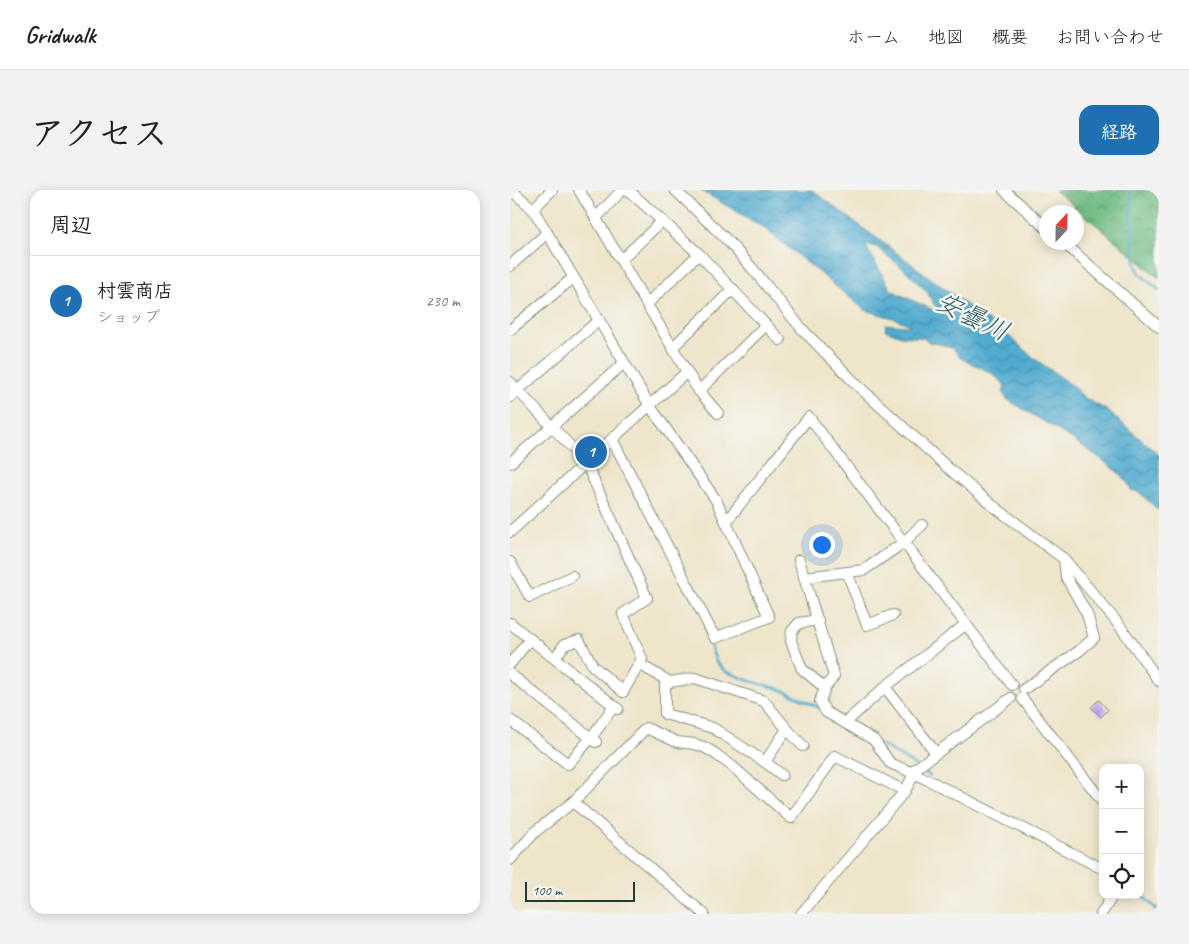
<!DOCTYPE html>
<html lang="ja">
<meta charset="utf-8">
<style>
:root{--surface:#fff;--page:#f2f2f2;--text:#222;--muted:#767676;--line:#e0e0e0;--accent:#1f6fb2}
body{margin:0;font-family:Caveat,"Klee One",sans-serif;background:var(--page);color:var(--text)}
.controls{position:absolute;right:15px;bottom:15px;display:grid;overflow:hidden;border-radius:10px;box-shadow:0 2px 12px #0003}
.controls button{width:45px;height:45px;display:grid;place-items:center;padding:0;border:0;border-bottom:1px solid var(--line);background:var(--surface);color:var(--text);font:25px sans-serif}
.compass{position:absolute;left:529px;top:15px;width:45px;height:45px;border-radius:50%;background:var(--surface);box-shadow:0 2px 12px #0003;rotate:22deg}
.scale{position:absolute;left:15px;bottom:12px;width:110px;box-sizing:border-box;padding-left:5px;border:2px solid #1f3d34;border-top:0;font-size:14px;line-height:18px;white-space:nowrap;color:#1f3d34;-webkit-text-stroke:4px #f6f6f2;paint-order:stroke}
.you{position:absolute;left:311px;top:354px;width:18px;height:18px;margin:-12px;border:4px solid #fff;border-radius:50%;background:#1a73e8;box-shadow:0 0 0 8px #1a73e833}
.badge{display:grid;place-items:center;width:32px;height:32px;border-radius:50%;background:var(--accent);color:#fff;font-size:16px;font-weight:700}
.pin{position:absolute;translate:-50% -50%;border:2px solid #fff;box-shadow:0 1px 5px #0006}
.list{margin:0;padding:0;list-style:none}
h2{display:flex;justify-content:space-between;align-items:center;height:65px;margin:0;padding:0 20px;font-size:21px}
h2 small{font-size:16px;font-weight:400;color:var(--muted)}
.list li{display:grid;grid-template-columns:32px 1fr auto;gap:15px;align-items:center;box-sizing:border-box;height:90px;padding:0 20px;border-top:1px solid var(--line)}
.list b{display:block;font-size:19px;white-space:nowrap}
.list p{margin:0;font-size:16px;white-space:nowrap;color:var(--muted)}
.list em{font-size:16px;font-style:normal;color:var(--muted)}
.icon{flex:none;width:28px;height:28px;fill:none;stroke:currentColor;stroke-width:2;stroke-linecap:round;stroke-linejoin:round}
.map{position:relative;flex:none;width:649px;height:724px;overflow:hidden;border-radius:15px}
header{display:flex;align-items:center;gap:30px;box-sizing:border-box;height:70px;padding:0 25px;background:var(--surface);border-bottom:1px solid var(--line)}
header strong{font-size:24px}
nav{display:flex;gap:28px;margin-inline-start:auto;font-size:18px}
.intro{display:flex;align-items:center;justify-content:space-between;box-sizing:border-box;height:120px;padding:0 30px}
h1{margin:0;font-size:35px}
.button{padding:12px 22px;border-radius:15px;background:var(--accent);color:#fff;font-size:18px;font-weight:700}
main{display:flex;gap:30px;padding:0 30px}
aside{flex:1;background:var(--surface);border-radius:15px;box-shadow:0 2px 12px #0003}
.map>svg:first-child{display:block}
.forest{fill:url(#forest-crowns);stroke:#487c5c}
.water{fill:url(#water-waves);stroke:#387482;fill-rule:evenodd}
.lines{fill:none;stroke-linecap:round;stroke-linejoin:round}
.stream{stroke:#51abcf;stroke-width:2.5}
.building{fill:url(#building-cross-hatch)}
.minor-casing{stroke:#86917f;stroke-width:12}
.minor{stroke:#fff;stroke-width:10}
.labels{text-anchor:middle;stroke-width:5;stroke-linejoin:round;paint-order:stroke}
.water-label{font-size:26px;font-style:italic;fill:#2e5e62;stroke:#f6f6f2}
</style>
<header>
<strong>Gridwalk</strong>
<nav><a>ホーム</a><a>地図</a><a>概要</a><a>お問い合わせ</a></nav>
</header>
<div class="intro"><h1>アクセス</h1><a class="button">経路</a></div>
<main>
<aside>
<h2>周辺<small></small></h2>
<ul class="list">
<li><span class="badge">1</span><div><b>村雲商店</b><p>ショップ</p></div><em>230 m</em></li>
</ul>
</aside>
<div class="map">
<svg width="649" height="724" viewBox="0 0 649 724">
<defs>
<pattern id="forest-crowns" width="20" height="18" patternUnits="userSpaceOnUse" patternTransform="scale(1.25)"><rect width="20" height="18" fill="#70bb83"/><path d="M2 6a3 3 0 1 1 6 0M12 15a3 3 0 1 1 6 0" fill="none" stroke="#5b996c"/></pattern>
<pattern id="water-waves" width="16" height="10" patternUnits="userSpaceOnUse" patternTransform="scale(1.25)"><rect width="16" height="10" fill="#51abcf"/><path d="M0 5q4-4 8 0t8 0" fill="none" stroke="#438ca9"/></pattern>
<pattern id="building-cross-hatch" width="8" height="8" patternUnits="userSpaceOnUse" patternTransform="scale(1.25)"><rect width="8" height="8" fill="#d0b2f9"/><path d="M0 0l8 8M0 8l8-8" fill="none" stroke="#a892ca"/></pattern>
</defs>
<rect width="100%" height="100%" fill="#f6f6f2"/>
<filter id="ink" filterUnits="userSpaceOnUse"><feTurbulence type="fractalNoise" baseFrequency=".02" numOctaves="2"/><feDisplacementMap in="SourceGraphic" scale="10" xChannelSelector="R" yChannelSelector="G"/><feConvolveMatrix kernelMatrix="1 2 1 2 8 2 1 2 1" color-interpolation-filters="sRGB"/></filter>
<filter id="wash" filterUnits="userSpaceOnUse"><feTurbulence type="fractalNoise" baseFrequency=".0096" numOctaves="4" result="noise"/><feDisplacementMap in="SourceGraphic" scale="20" xChannelSelector="R" yChannelSelector="G"/><feGaussianBlur stdDeviation="1.12" result="paint"/><feColorMatrix in="noise" values="0 0 0 0 0 0 0 0 0 0 0 0 0 0 0 0 0 1.4 0 .05"/><feComposite in="paint" operator="in"/></filter>
<g filter="url(#wash)">
<rect width="100%" height="100%" fill="#eee5ca"/>
<!-- forest -->
<polygon class="forest" points="545,0 649,0 649,88"/>
<!-- water -->
<path class="water" d="M190 0H302L500 147 525 169 562 195 575 208 598 221 649 265V321L629 302 621 300C617 277 519 224 497 209L493 203 495 197 493 193 480 182 450 168 444 159 430 154 420 153 414 148 391 146 375 140 376 134 395 136 400 135 386 129 355 120 253 37ZM355 54 366 57 393 78 417 102 427 119 438 123 440 128 381 100Z"/>
<g class="lines">
<!-- stream -->
<g class="stream">
<polyline points="620,0 625,73 630,84 649,100"/>
<polyline points="195,439 206,472 215,481 240,491 270,499 310,518"/>
<polyline points="372,555 406,576"/>
<polyline points="410,579 420,586"/>
<polyline points="574,675 593,687"/>
<polyline points="630,704 649,721"/>
</g>
</g>
<g id="blocks">
<!-- building -->
<polygon class="building" points="589,510 598,520 591,527 581,517"/>
</g>
</g>
<g filter="url(#ink)">
<use href="#blocks" fill-opacity="0" stroke="#86917f" stroke-width="1"/>
<g class="lines">
<!-- minor casing -->
<g class="minor-casing">
<g id="minor">
<polyline points="1,0 23,19 140,216 206,310 259,427 205,448 102,249"/>
<polyline points="69,0 177,182 189,201 208,223"/>
<polyline points="118,0 189,64 270,150"/>
<polyline points="165,0 218,51 242,78 292,139 347,195 437,277 482,315 554,369 610,436 649,491"/>
<polyline points="494,0 536,38"/>
<polyline points="23,19 42,0"/>
<polyline points="86,28 112,0"/>
<polyline points="553,52 649,137"/>
<polyline points="112,69 152,31"/>
<polyline points="0,76 37,43"/>
<polyline points="137,114 189,64"/>
<polyline points="0,140 63,88"/>
<polyline points="163,157 223,99"/>
<polyline points="0,192 76,273 137,408 113,424 132,469 113,502 83,476 69,450 54,455 45,468"/>
<polyline points="189,201 256,135"/>
<polyline points="0,207 89,130"/>
<polyline points="0,273 114,173"/>
<polyline points="216,332 299,227 502,495"/>
<polyline points="0,342 102,249 177,182"/>
<polyline points="289,370 324,486 315,498 310,511 316,522 364,550 380,573 412,587 593,679"/>
<polyline points="0,372 20,407 62,386"/>
<polyline points="337,382 357,435 383,425"/>
<polyline points="295,387 354,380 393,353 412,335"/>
<polyline points="308,430 289,433 282,441 281,451 292,479 315,498"/>
<polyline points="0,433 108,519"/>
<polyline points="0,474 20,449"/>
<polyline points="129,474 160,492 185,488 254,511 277,539 255,572 203,538 155,524 155,489"/>
<polyline points="0,484 86,552"/>
<polyline points="375,497 426,563"/>
<polyline points="514,499 569,461 584,448 577,424 556,387 554,369"/>
<polyline points="512,508 593,612"/>
<polyline points="0,530 58,574 81,548 104,516"/>
<polyline points="336,532 375,497 455,435"/>
<polyline points="277,539 293,556"/>
<polyline points="255,572 272,585"/>
<polyline points="401,582 501,508"/>
<polyline points="63,612 194,724"/>
<polyline points="0,670 26,641 63,612 136,538 167,552 184,554 194,557 204,563 222,576 281,628 325,566 395,601"/>
<polyline points="291,724 395,601 404,584"/>
<polyline points="591,724 603,705"/>
</g>
</g>
<!-- minor -->
<use href="#minor" class="minor"/>
</g>
</g>
<g class="labels">
<!-- water labels -->
<g class="water-label">
<text transform="translate(463 126) rotate(26)" y="9">安曇川</text>
</g>
</g>
</svg>
<div class="controls">
<button>+</button>
<button>−</button>
<button><svg class="icon" aria-label="locate" viewBox="0 0 24 24"><circle cx="12" cy="12" r="6"/><path d="M12 2v4M12 18v4M2 12h4M18 12h4"/></svg></button>
</div>
<svg class="compass" viewBox="-18 -18 36 36"><path d="M0-13l5 13h-10z" fill="#e53935"/><path d="M0 13l5-13h-10z" fill="#767676"/></svg>
<div class="scale">100 m</div>
<div class="you"></div>
<div class="pin badge" style="left:81px;top:262px">1</div>
</div>
</main>
